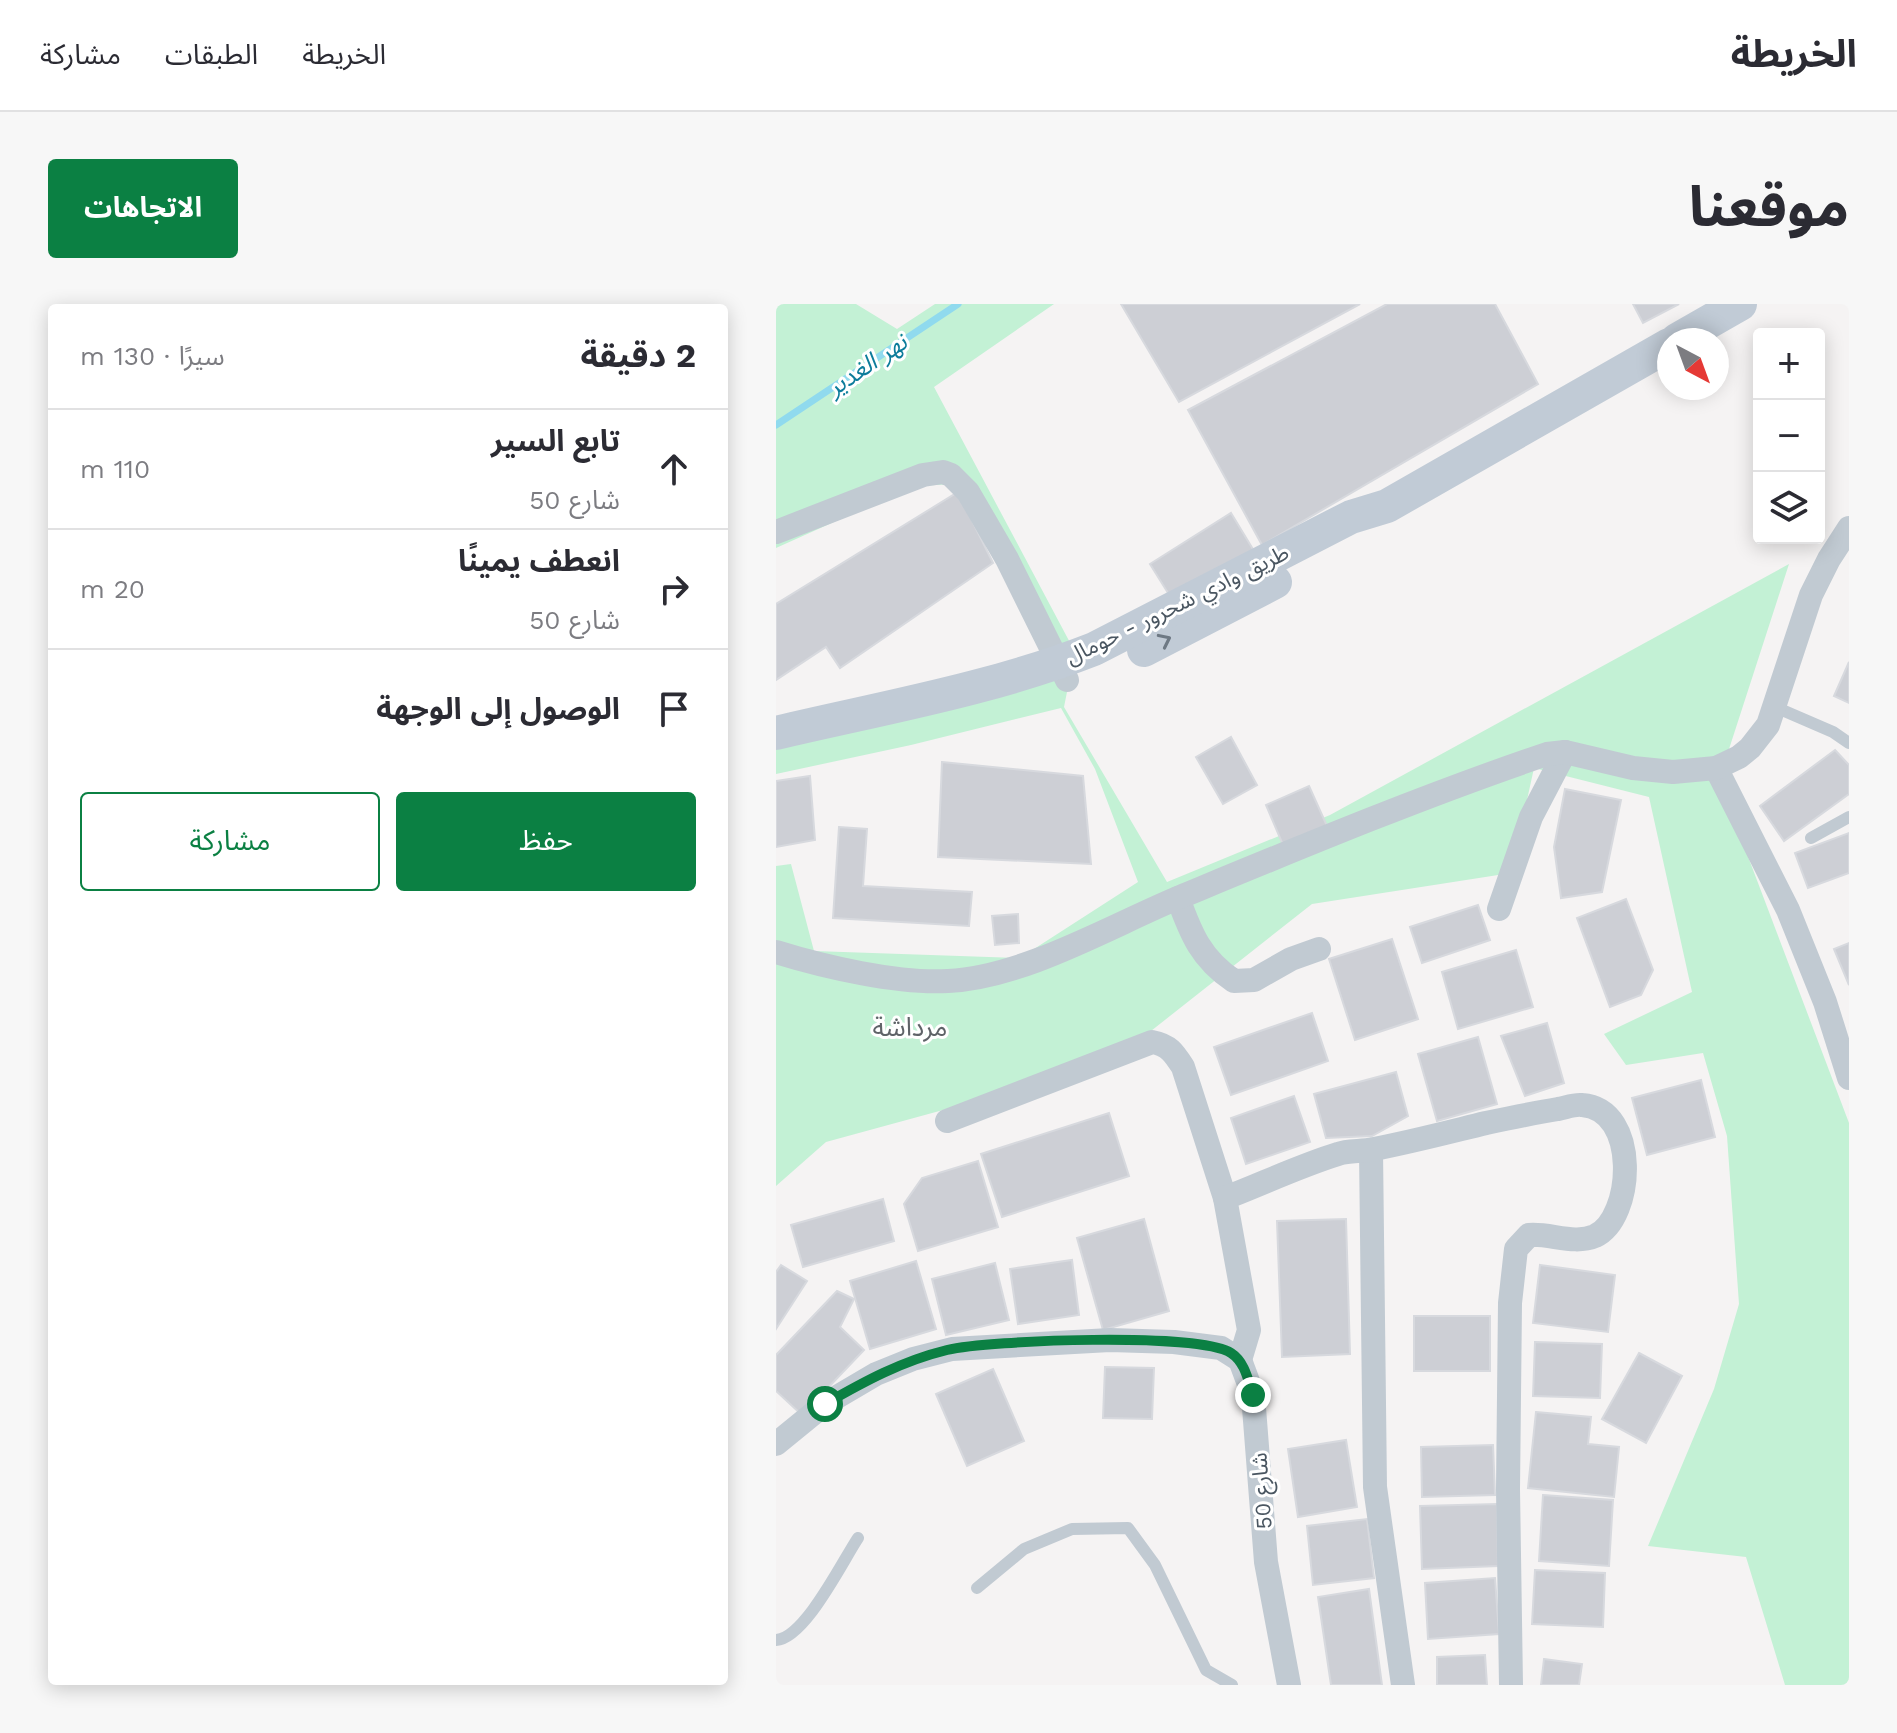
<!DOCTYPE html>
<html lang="ar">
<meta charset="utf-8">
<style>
:root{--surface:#fff;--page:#f7f7f7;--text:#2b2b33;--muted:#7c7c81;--line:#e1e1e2;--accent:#0b8043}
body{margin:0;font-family:"Work Sans","Noto Sans Arabic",sans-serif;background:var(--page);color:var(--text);direction:rtl}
.controls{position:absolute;right:24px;top:24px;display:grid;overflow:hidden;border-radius:8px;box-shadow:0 4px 20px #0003}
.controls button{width:72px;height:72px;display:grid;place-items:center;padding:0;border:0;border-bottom:2px solid var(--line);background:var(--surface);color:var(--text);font:40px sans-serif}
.compass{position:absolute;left:881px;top:24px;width:72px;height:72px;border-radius:50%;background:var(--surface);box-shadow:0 4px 20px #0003;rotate:139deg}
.stop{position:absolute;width:24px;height:24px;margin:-18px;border:6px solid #0b8043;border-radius:50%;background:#fff}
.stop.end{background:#0b8043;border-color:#fff;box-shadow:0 2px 8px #0008}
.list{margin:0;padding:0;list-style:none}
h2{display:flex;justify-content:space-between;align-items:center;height:104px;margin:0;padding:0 32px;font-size:34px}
h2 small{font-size:26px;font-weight:400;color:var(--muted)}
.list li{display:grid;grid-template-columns:52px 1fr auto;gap:24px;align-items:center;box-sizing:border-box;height:120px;padding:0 32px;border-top:2px solid var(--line)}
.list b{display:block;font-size:30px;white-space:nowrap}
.list p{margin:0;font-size:26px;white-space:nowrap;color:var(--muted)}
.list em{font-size:26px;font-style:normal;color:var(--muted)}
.actions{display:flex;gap:16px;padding:24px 32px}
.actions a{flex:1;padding:18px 0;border:2px solid var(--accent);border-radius:8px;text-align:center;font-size:28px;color:var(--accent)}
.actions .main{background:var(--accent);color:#fff}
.icon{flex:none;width:44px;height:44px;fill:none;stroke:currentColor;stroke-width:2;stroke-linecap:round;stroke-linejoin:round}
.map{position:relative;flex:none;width:1073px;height:1381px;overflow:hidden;direction:ltr;border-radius:8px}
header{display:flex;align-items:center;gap:48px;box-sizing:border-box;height:112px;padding:0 40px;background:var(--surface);border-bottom:2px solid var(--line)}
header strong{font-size:38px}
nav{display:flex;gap:44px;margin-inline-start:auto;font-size:28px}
.intro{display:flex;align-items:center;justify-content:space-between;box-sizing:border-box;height:192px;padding:0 48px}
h1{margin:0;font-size:56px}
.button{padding:20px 36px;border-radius:8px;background:var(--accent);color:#fff;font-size:28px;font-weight:700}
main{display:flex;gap:48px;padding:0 48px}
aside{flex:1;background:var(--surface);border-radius:8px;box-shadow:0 4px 20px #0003}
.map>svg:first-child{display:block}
.green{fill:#c3f1d5}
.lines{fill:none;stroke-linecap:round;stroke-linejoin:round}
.stream{stroke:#90daee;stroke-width:7}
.building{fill:#cdcfd5;stroke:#d7d9de;stroke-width:2}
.lane{stroke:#c1cad2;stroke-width:12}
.street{stroke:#c1cad2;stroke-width:24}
.secondary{stroke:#c1cbd6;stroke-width:34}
.oneway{stroke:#6e7984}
.route{stroke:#0b8043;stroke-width:10}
.labels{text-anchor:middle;stroke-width:6;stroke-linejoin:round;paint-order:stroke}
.street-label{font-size:22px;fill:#4a5661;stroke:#fff}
.water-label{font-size:24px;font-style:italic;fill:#0c7c9b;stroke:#fff}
.quarter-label{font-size:26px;fill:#5f6368;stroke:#fff}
</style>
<header>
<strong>الخريطة</strong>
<nav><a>الخريطة</a><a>الطبقات</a><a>مشاركة</a></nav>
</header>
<div class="intro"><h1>موقعنا</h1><a class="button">الاتجاهات</a></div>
<main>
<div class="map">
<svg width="1073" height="1381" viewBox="0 0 1073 1381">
<rect width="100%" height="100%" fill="#f5f3f3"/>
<!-- green -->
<polygon class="green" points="0,0 80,0 121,25 159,0 278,0 158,83 299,348 288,403 391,578 554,511 1013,260 943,476 1073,819 1073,1381 1009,1381 970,1253 872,1242 938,1085 963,1000 951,832 927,749 850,761 828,730 916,688 873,493 758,464 735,569 536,600 361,738 211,794 50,838 0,882 0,562 15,560 38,647 244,654 362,578 319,465 285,404 135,441 0,470 0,414 268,355 182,180 138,182 0,244"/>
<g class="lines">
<!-- stream -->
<polyline class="stream" points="0,121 182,0"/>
</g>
<!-- building -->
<g class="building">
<polygon points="345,0 584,0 403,98"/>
<polygon points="611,0 719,0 762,80 486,241 412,106"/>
<polygon points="857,0 903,0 867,19"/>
<polygon points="182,188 217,259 64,364 50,343 0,376 0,300"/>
<polygon points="455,209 478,247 397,297 374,260"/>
<polygon points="1073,358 1073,399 1058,392"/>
<polygon points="455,433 481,481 447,500 420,453"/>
<polygon points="1059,446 1073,461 1073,490 1008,537 984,502"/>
<polygon points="166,458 307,472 315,560 162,553"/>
<polygon points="34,472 39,536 0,543 0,477"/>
<polygon points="533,482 551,522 507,541 490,501"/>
<polygon points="789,485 845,496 826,588 785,594 778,543"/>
<polygon points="63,523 91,525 87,582 196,588 193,622 57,614"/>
<polygon points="1073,529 1073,569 1032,584 1019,549"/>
<polygon points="850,595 877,666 865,691 834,703 801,614"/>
<polygon points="702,601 714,636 646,659 634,623"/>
<polygon points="242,610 243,639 219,641 216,612"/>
<polygon points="616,635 642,715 579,736 553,655"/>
<polygon points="1073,639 1073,681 1058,645"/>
<polygon points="740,646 757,703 682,725 666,668"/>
<polygon points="536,709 552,757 455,791 438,743"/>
<polygon points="771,719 788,779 749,792 725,732"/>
<polygon points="702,733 721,800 661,817 642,750"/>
<polygon points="620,768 632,812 596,832 550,834 538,790"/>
<polygon points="925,776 939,833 871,851 856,794"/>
<polygon points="518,792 534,838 470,860 455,814"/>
<polygon points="333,809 353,872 226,913 205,850"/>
<polygon points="202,857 222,923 142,947 128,900 146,874"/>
<polygon points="107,895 118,937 27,963 15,921"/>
<polygon points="368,915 393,1007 327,1026 301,934"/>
<polygon points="570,915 574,1050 506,1053 501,917"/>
<polygon points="296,956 303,1011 242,1020 234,965"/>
<polygon points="140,957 160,1025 94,1045 74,977"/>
<polygon points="219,959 233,1016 170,1031 156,975"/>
<polygon points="5,961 31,977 0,1025 0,968"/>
<polygon points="764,961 839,971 832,1028 757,1019"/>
<polygon points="61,987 78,995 64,1023 88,1046 26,1111 0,1087 0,1051"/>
<rect x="638" y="1012" width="76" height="55"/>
<polygon points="759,1038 826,1040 824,1094 757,1092"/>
<polygon points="863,1049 906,1072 870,1139 826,1115"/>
<polygon points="329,1063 378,1064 376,1115 327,1114"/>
<polygon points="217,1065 248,1137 191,1162 160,1090"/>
<polygon points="760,1108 815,1113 812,1140 843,1143 838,1193 752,1184"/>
<polygon points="570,1136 581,1203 522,1213 512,1145"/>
<polygon points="717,1141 719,1191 646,1193 645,1143"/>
<polygon points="767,1191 837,1196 833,1262 763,1257"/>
<polygon points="721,1200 722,1262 646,1265 644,1202"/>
<polygon points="591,1215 598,1274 537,1281 531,1222"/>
<polygon points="759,1266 829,1269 827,1323 756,1320"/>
<polygon points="719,1274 723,1330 652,1335 649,1279"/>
<polygon points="593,1285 606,1381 555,1381 542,1293"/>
<polygon points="709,1351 711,1381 661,1381 661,1353"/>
<polygon points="768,1355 806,1360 803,1381 765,1381"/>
</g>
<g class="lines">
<!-- lane -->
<g class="lane">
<polyline points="999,403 1057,428 1073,439"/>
<polyline points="1035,534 1073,513"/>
<polyline points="201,1284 248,1245 296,1225 352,1224 379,1261 430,1366 456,1381"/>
<path d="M0 1336C29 1334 66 1258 82 1234"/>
</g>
<!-- street -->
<g class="street">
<polyline points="0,228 147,171 167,168 175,171 192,188 231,255 291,376"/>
<polyline points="940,464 1012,606 1049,698 1073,774"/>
<path d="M402 594C415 630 425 655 458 677L478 676 515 655 543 645"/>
<polyline points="723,605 755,513 789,448"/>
<path d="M0 648C48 663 123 680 172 677 249 673 334 622 404 593 525 543 647 492 771 450L789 448 857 464 897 468 940 464 963 453 974 444 992 421 1035 291 1053 255 1073 224"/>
<path d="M171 817 376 738C393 741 398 749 407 763L449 894"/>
<polyline points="595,846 599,1183 627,1381"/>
<path d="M464 1056 473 1026 449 894C486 880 523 862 562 850 573 846 586 848 598 845 635 838 673 828 710 819 734 814 758 809 782 805 789 804 798 800 806 801 864 805 858 914 819 932 798 941 774 929 753 931L740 945 734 999 732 1185 735 1381"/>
<polyline points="0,1140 49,1100 100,1070 137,1055 176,1045 334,1036 398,1038 445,1044 464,1056 477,1091 490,1258 513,1381"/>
</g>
<!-- secondary -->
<g class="secondary">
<polyline points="901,36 964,0"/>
<polyline points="368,346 499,278"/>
<path d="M0 429C106 404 216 385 318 345L575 213 611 202 893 41"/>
</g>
</g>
<!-- one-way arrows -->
<defs><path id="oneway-chevron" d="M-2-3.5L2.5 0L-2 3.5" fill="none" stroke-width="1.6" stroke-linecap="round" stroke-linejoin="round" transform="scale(2)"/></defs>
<use class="oneway" href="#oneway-chevron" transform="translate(389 336) rotate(-26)"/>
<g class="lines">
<!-- route -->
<path class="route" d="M49 1100C89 1077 126 1057 171 1046 213 1036 423 1028 455 1049 469 1058 472 1076 477 1091"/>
</g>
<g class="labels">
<!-- street labels -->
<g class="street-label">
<text transform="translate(401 300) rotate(-26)" y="8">طريق وادي شحرور - حومال</text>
<text transform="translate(485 1187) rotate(-94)" y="8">شارع 50</text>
</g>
<!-- water labels -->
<g class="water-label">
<text transform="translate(91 61) rotate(-34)" y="8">نهر الغدير</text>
</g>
<!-- quarter labels -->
<g class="quarter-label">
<text x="134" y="732">مرداشة</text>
</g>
</g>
</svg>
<div class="controls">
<button>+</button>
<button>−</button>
<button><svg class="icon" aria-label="layers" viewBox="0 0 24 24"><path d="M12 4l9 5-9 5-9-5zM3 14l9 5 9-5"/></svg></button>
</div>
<svg class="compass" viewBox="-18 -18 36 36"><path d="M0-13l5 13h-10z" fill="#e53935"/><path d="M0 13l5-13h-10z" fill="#7c7c81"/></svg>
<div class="stop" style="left:49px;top:1100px"></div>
<div class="stop end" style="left:477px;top:1091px"></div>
</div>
<aside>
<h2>2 دقيقة<small>سيرًا · 130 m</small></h2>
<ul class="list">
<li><svg class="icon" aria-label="ahead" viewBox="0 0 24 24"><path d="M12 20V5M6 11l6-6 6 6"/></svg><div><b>تابع السير</b><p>شارع 50</p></div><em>110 m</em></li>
<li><svg class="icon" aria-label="right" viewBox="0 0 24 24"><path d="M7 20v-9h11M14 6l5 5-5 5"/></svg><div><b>انعطف يمينًا</b><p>شارع 50</p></div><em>20 m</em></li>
<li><svg class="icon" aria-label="arrive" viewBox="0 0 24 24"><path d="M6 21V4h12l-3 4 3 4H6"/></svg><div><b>الوصول إلى الوجهة</b></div></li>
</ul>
<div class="actions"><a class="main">حفظ</a><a>مشاركة</a></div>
</aside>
</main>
